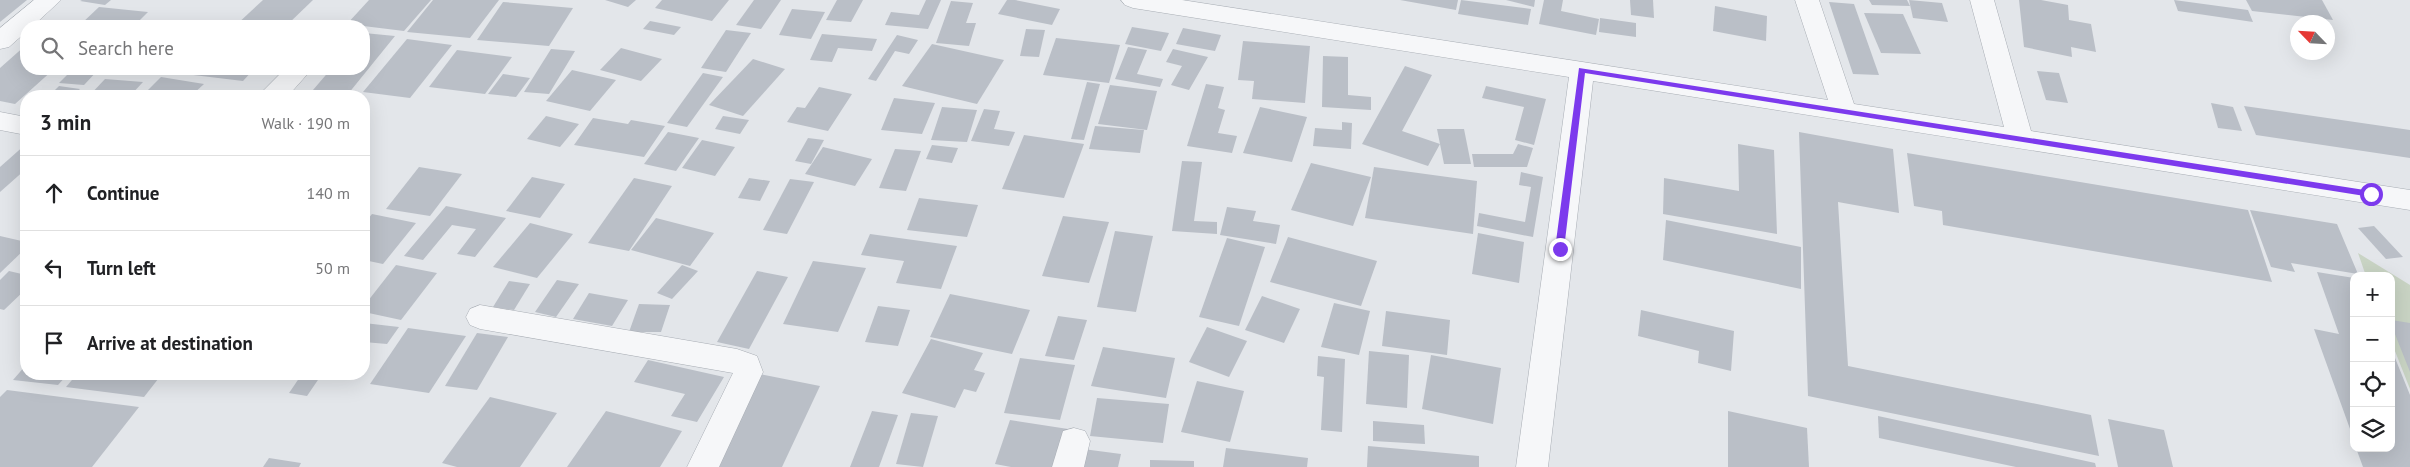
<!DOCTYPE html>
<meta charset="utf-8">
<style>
:root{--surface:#fff;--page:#f2f2f2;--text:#202124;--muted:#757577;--line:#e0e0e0}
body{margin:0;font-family:"PT Sans",sans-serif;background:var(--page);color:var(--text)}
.controls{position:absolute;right:15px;bottom:15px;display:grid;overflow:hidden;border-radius:10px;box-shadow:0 5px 20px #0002}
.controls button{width:45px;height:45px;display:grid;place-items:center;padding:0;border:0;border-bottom:1px solid var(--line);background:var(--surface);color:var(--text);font:25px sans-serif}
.compass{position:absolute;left:2290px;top:15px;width:45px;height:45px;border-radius:50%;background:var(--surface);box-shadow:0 5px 20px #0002;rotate:295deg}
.stop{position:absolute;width:15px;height:15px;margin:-11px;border:4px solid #7c3aed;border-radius:50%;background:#fff}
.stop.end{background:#7c3aed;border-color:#fff;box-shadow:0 1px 5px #0008}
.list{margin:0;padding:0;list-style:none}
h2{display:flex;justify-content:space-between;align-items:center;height:65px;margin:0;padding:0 20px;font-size:21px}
h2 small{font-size:16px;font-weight:400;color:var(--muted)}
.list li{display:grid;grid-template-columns:32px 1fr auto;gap:15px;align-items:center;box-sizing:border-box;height:75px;padding:0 20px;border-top:1px solid var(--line)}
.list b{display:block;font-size:19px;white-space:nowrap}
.list em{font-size:16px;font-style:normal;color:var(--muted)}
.icon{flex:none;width:28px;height:28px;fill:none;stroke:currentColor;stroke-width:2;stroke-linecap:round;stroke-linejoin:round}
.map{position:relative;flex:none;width:2410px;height:467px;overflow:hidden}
.search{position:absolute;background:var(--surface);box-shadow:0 5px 20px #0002;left:20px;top:20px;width:350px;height:55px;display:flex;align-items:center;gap:12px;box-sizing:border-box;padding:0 18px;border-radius:20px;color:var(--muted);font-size:19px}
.panel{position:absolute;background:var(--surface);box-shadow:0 5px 20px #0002;left:20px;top:90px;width:350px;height:290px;border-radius:20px}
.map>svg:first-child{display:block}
.green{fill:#c9d4c4}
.building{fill:#babfc7}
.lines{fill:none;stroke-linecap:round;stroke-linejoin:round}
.street-casing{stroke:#a8adb4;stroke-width:1}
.street{fill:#f6f7f9;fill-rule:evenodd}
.route{fill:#7c3aed}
</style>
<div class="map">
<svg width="2410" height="467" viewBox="0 0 2410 467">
<rect width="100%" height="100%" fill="#e3e6ea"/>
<!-- green -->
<polygon class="green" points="2358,253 2410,285 2410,389 2391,341 2391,276 2366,276"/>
<!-- building -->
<g class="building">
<polygon points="0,0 27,0 0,22"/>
<polygon points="82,0 111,0 105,5 80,1"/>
<polygon points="263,0 313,0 286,26 235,26"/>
<polygon points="369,0 431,0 404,31 347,24"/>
<polygon points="433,0 499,0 470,38 407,32"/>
<polygon points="605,0 636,0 628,7"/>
<polygon points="662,0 729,0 712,21 655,8"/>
<polygon points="754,0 781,0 761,29 736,25"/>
<polygon points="837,0 863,0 851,22 826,20"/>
<polygon points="926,0 941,0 928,29 885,25 891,12 919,15"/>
<polygon points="1007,0 1015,0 1060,9 1052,25 998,14"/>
<polygon points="1400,0 1458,0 1456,10"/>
<polygon points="1461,0 1531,9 1528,25 1458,14"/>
<polygon points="1506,0 1535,0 1534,7"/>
<polygon points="1544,0 1563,0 1561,11 1599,19 1596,35 1539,24"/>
<polygon points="1630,0 1653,0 1654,18 1631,15"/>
<polygon points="1869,0 1907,0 1910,6 1872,5"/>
<polygon points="1909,0 1942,3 1948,22 1913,18"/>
<polygon points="2019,0 2041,0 2068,5 2069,20 2091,24 2096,52 2071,47 2072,57 2024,47"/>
<polygon points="2174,0 2248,10 2253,22 2178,11"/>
<polygon points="2246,0 2322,0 2333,20 2252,11"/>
<polygon points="951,1 973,3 966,23 976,23 969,46 936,43"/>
<polygon points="503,2 573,8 549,46 477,40"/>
<polygon points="1829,2 1854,4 1879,75 1853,74"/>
<polygon points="1715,6 1767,16 1766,41 1713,31"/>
<polygon points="99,7 148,12 134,26 80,25"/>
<polygon points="792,9 825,12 811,39 779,35"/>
<polygon points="1864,13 1903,14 1921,54 1881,53"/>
<polygon points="1600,18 1636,23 1636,37 1599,32"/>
<polygon points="650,21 681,27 674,35 643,29"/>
<polygon points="1132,27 1169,33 1161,51 1125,44"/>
<polygon points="1183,28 1221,35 1215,51 1176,44"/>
<polygon points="1026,29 1045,30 1039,57 1020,56"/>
<polygon points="726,30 751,33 726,72 701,68"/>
<polygon points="364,33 395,36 348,94 313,90 331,69 364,69"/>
<polygon points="822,34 877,39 872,51 838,48 832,62 810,60"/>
<polygon points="897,35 918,40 909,54 895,51 876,81 868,79"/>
<polygon points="1056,38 1120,45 1109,83 1043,75"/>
<polygon points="407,39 452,45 410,98 363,92"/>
<polygon points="1243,41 1310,46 1305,103 1252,99 1254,81 1238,80"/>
<polygon points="932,44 1004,60 977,104 902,86"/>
<polygon points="26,45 26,69 54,69 15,104 0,101 0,68"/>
<polygon points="1128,47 1147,50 1137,74 1163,79 1160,87 1115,79"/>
<polygon points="621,48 662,59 641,81 600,70"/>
<polygon points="551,49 575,51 549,94 524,92"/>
<polygon points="1173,49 1208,57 1189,90 1171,85 1182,66 1166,62"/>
<polygon points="457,50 512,57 485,94 429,87"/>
<polygon points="1323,56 1348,57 1348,95 1371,97 1371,110 1322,107"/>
<polygon points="753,59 785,69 743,116 709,105"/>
<polygon points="1405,66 1432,75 1402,131 1440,144 1437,129 1464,129 1471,164 1444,164 1440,144 1428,166 1362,144"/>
<polygon points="73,69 99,69 84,85 59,83"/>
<polygon points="134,69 164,69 161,72"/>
<polygon points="190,69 254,69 243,81 185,74"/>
<polygon points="572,70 616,80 590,111 546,101"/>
<polygon points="2037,71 2059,73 2068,103 2046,100"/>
<polygon points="703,73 723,77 687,127 667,123"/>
<polygon points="503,74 530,78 516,97 488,94"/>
<polygon points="161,77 204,84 191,96 142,96"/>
<polygon points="105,79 143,82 130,96 89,96"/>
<polygon points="1087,82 1100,84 1084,140 1071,139"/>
<polygon points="1206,84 1224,87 1218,108 1225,110 1218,133 1237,136 1232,153 1187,146"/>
<polygon points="1110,85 1157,91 1147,130 1098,124"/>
<polygon points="59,86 80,89 72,96 49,96"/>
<polygon points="1486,86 1546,99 1534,145 1515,140 1524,107 1482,98"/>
<polygon points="819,87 852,94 828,131 787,122 797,107 805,108"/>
<polygon points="894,98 935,103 922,134 881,130"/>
<polygon points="2211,103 2233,107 2242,131 2218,128"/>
<polygon points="2244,106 2410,130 2410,158 2256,135"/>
<polygon points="942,107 977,110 967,142 931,140"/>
<polygon points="1260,107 1307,117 1292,162 1243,153"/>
<polygon points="984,109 1000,111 994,129 1015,132 1009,146 971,141"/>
<polygon points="546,116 579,124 560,147 527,139"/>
<polygon points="723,116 749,120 740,134 715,129"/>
<polygon points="593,118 628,124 631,120 665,126 644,157 574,145"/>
<polygon points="1342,122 1352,123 1351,149 1313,146 1315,128 1342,130"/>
<polygon points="1095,126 1144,130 1140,153 1089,149"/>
<polygon points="668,132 699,138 676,171 644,164"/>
<polygon points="1799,132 1893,149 1899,213 1838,202 1848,366 2091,415 2099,456 1808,396"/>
<polygon points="1024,135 1084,144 1064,198 1002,189"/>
<polygon points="808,138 824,140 811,164 795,161"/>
<polygon points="702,140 735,147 715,176 682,168"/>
<polygon points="26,144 26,169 0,192 0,167"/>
<polygon points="1518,144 1533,148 1527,167 1474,167 1472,154 1513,154"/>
<polygon points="1738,144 1774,150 1777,234 1663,214 1664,178 1739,191"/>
<polygon points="932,145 958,148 952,163 926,159"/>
<polygon points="823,147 872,159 855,186 805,174"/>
<polygon points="895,149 921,151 906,191 879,188"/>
<polygon points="1907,153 2248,210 2272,282 1943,225 1942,211 1914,206"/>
<polygon points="1182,161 1202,162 1194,221 1217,222 1217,234 1172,231"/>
<polygon points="1311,163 1371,177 1353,226 1291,210"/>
<polygon points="419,167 462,174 430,216 386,209"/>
<polygon points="1374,167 1477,181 1473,234 1365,218"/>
<polygon points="1521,172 1543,177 1533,237 1477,226 1479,213 1525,222 1531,187 1519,185"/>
<polygon points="532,177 565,184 540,218 506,211"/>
<polygon points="634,178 672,186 629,251 588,243"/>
<polygon points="749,178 770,181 760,201 738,198"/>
<polygon points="790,179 814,182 787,234 763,230"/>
<polygon points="919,198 978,205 967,237 907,230"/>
<polygon points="446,206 506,218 475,257 457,254 476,229 452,225 423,260 404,256"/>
<polygon points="1227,207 1256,211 1253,221 1280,225 1276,244 1220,235"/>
<polygon points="2250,210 2337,224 2358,274 2291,263 2295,272 2271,267"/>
<polygon points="372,214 416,223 383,264 364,260 364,224"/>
<polygon points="1063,216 1109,222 1089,283 1042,276"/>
<polygon points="656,218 714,233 690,266 631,250"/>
<polygon points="1666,220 1801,247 1801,289 1663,260"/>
<polygon points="530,223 573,234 537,278 493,267"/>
<polygon points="2374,226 2403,257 2386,259 2358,228"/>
<polygon points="1115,231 1153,236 1136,312 1097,307"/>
<polygon points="1478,233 1524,242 1519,283 1472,274"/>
<polygon points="870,234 957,246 941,289 896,283 904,261 861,255"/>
<polygon points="0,236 26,242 26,248 0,273"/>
<polygon points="1288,237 1377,261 1361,306 1270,282"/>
<polygon points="1227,238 1265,247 1239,326 1199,317"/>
<polygon points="813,261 866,268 838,332 783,324"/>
<polygon points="396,265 437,273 401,320 364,312 364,306"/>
<polygon points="682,265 698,271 672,299 657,293"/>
<polygon points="9,271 26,275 26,289 4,310 0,309 0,280"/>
<polygon points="757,271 788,277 749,349 717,342"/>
<polygon points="2317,272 2354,278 2354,440 2314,329 2339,334"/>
<polygon points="557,280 579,284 556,317 535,312"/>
<polygon points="509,281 530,284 514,310 493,307"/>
<polygon points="589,293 628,300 612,326 573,319"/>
<polygon points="950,294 1030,310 1012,354 930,337"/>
<polygon points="1262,296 1300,309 1284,343 1245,330"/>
<polygon points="1334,303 1370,311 1359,355 1321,347"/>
<polygon points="639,304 670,305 661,332 629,332"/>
<polygon points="878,306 910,310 898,346 865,342"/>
<polygon points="1641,310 1734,331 1731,371 1698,363 1699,351 1638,336"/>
<polygon points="1386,311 1450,320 1447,355 1382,346"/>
<polygon points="1058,316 1087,320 1074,360 1045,356"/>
<polygon points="2391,320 2410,323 2410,372 2391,324"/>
<polygon points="364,323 399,327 387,344 364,342"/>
<polygon points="1207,327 1247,341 1229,377 1189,362"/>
<polygon points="408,328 466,336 429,393 370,384"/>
<polygon points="477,333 508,337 477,390 445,386"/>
<polygon points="931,339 983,353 974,370 985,373 976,392 964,389 955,408 902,393"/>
<polygon points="1103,347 1175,358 1166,398 1091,386"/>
<polygon points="2391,348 2410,395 2410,467 2363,467 2356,448 2391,448"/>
<polygon points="1369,351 1409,355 1407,408 1366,404"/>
<polygon points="1431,355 1501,368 1493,424 1422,409"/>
<polygon points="1318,356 1345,359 1342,432 1321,430 1324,377 1317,376"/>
<polygon points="1020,358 1075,365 1060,420 1004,413"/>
<polygon points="648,360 724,377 697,422 671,416 685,394 634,382"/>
<polygon points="26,365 26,374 68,374 58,385 13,380"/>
<polygon points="77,374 162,374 144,397 66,387"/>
<polygon points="302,374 322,374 307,396 289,393"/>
<polygon points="759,374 820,386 782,467 711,467"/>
<polygon points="1197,381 1244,391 1230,442 1181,432"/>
<polygon points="7,390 139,407 92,467 0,467 0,397"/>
<polygon points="490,397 557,413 520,467 457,467 442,463"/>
<polygon points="1097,398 1169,404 1163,443 1090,436"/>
<polygon points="606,411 682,431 660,467 567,467"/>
<polygon points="872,411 898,415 879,467 850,467"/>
<polygon points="1728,411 1807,428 1809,467 1728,467"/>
<polygon points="911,413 938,416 923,467 896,464"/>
<polygon points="1878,416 2095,463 2096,467 2016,467 1879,438"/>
<polygon points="2108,419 2164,430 2173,467 2118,467"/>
<polygon points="1010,420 1068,429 1057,467 1011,467 995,464"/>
<polygon points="1373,421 1424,425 1425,444 1373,441"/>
<polygon points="1368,446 1479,456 1479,467 1367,467"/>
<polygon points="1226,448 1308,458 1307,467 1223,467"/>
<polygon points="1083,449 1121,454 1118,467 1078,467"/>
<polygon points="269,458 301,463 299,467 263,467"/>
<polygon points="1150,460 1194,461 1194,467 1150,467"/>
</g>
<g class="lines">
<!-- street casing -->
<g class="street-casing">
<g id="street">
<polygon points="34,0 61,0 33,26 26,26 26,32 9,47 0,49 0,28"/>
<polygon points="1121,0 1182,0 1828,100 1795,0 1819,0 1854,104 2004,127 1970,0 1994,0 2031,131 2410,190 2410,210 1593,81 1548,467 1516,467 1569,77 1133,8 1125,5"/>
<polygon points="285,69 312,69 288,96 261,96 264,90"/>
<polygon points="0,112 26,117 26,135 0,130"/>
<polygon points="480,305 737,349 757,356 763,372 719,467 687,467 733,373 480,329 470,325 466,317 470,309"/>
<polygon points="1074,428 1085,431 1090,441 1084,467 1052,467 1063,431"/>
</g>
</g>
<!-- street -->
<use href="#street" class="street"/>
</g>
<!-- route -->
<polygon class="route" points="1579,68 2371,191 2375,194 2371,197 1585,73 1564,249 1560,252 1555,249"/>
</svg>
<div class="controls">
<button>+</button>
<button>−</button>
<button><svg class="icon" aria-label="locate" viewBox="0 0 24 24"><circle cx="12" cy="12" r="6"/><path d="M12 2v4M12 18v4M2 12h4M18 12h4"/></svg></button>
<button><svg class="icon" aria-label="layers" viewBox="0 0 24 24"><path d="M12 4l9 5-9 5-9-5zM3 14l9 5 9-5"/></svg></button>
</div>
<svg class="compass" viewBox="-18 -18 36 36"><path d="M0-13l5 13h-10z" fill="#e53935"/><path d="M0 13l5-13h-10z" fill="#757577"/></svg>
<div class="stop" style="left:2371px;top:194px"></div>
<div class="stop end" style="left:1560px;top:249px"></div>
<div class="search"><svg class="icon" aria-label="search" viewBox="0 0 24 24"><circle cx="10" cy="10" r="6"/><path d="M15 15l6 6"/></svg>Search here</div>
<section class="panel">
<h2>3 min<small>Walk · 190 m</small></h2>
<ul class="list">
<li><svg class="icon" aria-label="ahead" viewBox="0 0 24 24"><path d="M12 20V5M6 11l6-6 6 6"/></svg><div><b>Continue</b></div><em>140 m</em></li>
<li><svg class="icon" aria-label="left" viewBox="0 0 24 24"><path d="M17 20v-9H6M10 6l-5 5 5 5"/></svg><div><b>Turn left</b></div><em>50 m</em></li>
<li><svg class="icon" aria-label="arrive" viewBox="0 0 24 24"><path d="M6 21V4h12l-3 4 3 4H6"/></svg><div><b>Arrive at destination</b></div></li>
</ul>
</section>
</div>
